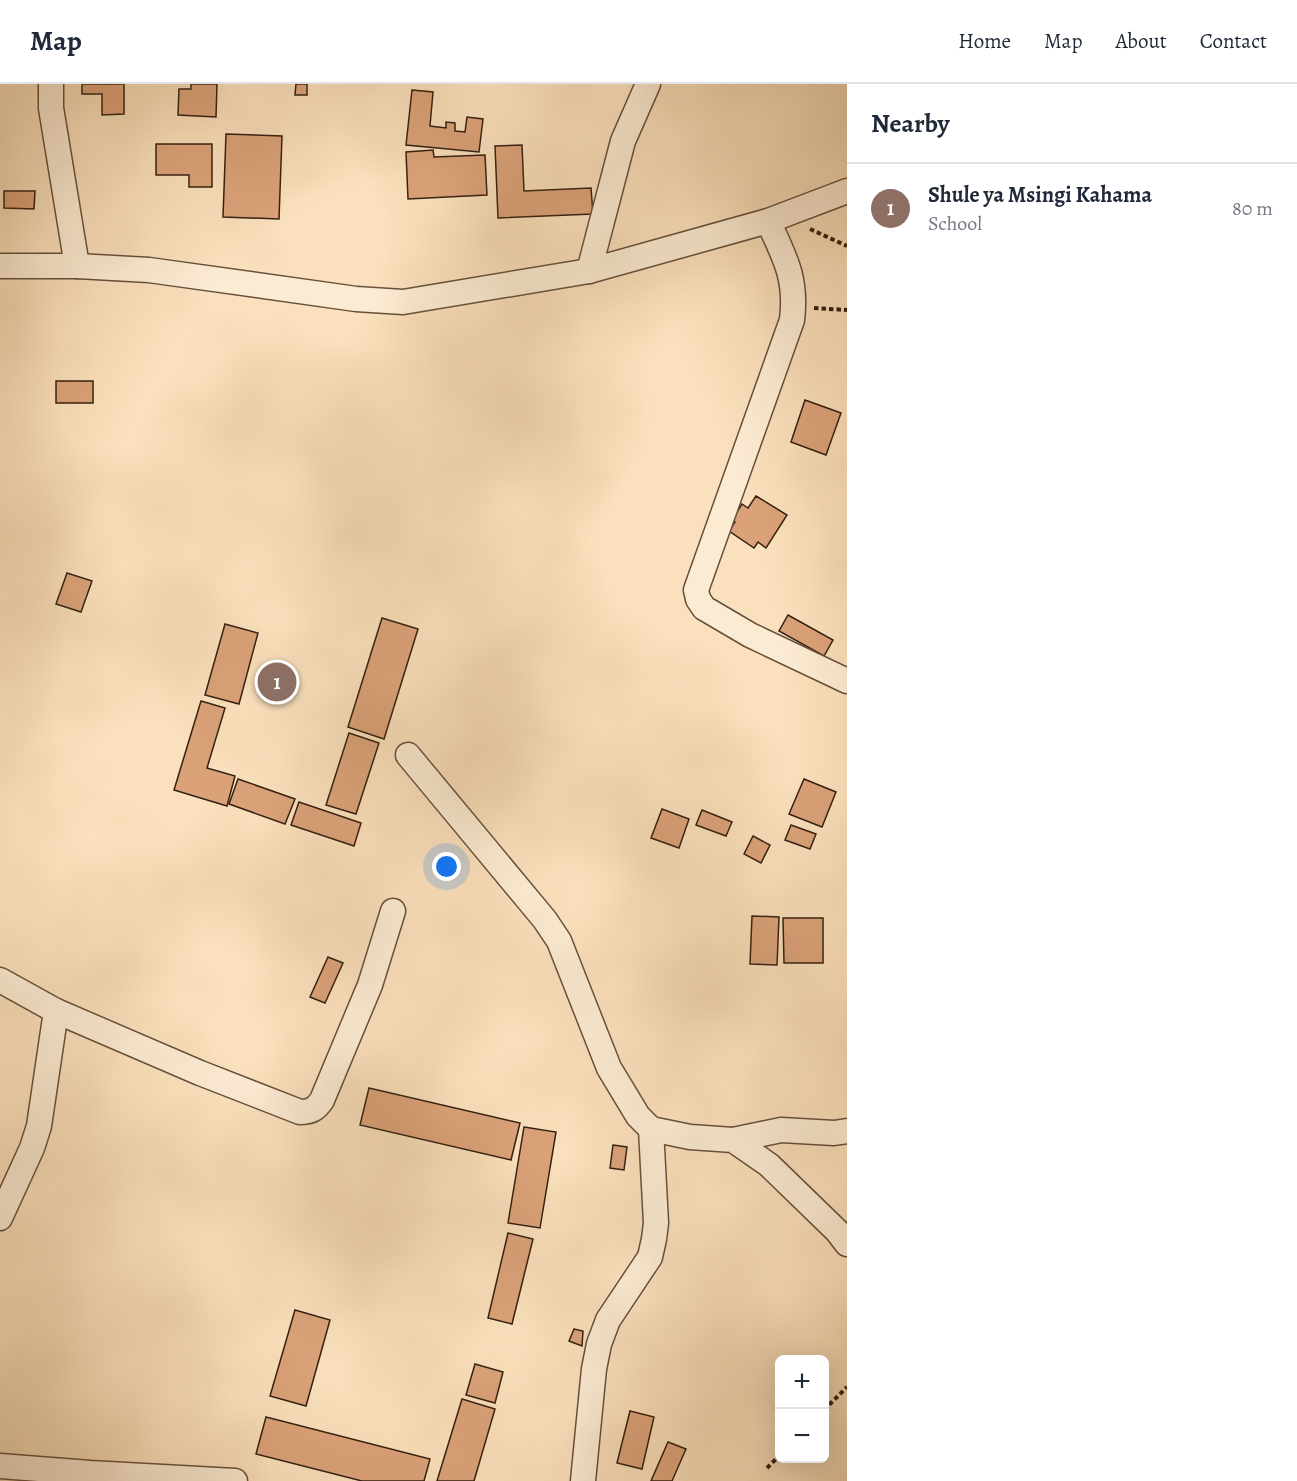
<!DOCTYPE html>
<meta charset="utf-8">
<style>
:root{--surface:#fff;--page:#f6f6f7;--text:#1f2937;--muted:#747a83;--line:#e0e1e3;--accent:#1a73e8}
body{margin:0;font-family:Alegreya,serif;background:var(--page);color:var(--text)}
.controls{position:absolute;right:18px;bottom:18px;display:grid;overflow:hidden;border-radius:9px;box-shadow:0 6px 24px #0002}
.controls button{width:54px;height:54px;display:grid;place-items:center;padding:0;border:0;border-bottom:2px solid var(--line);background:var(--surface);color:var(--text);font:30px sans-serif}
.you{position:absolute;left:447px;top:783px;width:21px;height:21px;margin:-15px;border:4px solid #fff;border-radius:50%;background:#1a73e8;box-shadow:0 0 0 9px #1a73e833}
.badge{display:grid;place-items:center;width:39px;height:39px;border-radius:50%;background:var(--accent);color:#fff;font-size:20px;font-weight:700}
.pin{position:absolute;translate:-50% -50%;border:3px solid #fff;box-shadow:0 2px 6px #0006}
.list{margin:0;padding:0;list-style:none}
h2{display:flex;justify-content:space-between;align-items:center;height:78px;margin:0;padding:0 24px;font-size:26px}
h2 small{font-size:20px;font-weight:400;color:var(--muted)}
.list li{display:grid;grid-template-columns:39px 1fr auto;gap:18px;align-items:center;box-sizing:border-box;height:90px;padding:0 24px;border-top:2px solid var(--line)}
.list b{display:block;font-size:22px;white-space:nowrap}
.list p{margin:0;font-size:20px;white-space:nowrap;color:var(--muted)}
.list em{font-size:20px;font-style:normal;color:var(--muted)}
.map{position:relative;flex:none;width:847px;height:1397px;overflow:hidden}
header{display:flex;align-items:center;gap:36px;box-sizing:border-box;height:84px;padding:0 30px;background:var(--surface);border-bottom:2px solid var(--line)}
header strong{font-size:28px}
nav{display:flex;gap:33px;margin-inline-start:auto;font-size:21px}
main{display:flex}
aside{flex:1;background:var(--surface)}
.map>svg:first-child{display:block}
.building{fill:#dba279;stroke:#342011;stroke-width:1.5}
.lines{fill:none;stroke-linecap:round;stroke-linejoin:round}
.minor-casing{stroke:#66503c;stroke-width:27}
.path{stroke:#342011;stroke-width:4;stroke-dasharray:4.5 3;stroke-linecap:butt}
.minor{stroke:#fcebd3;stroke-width:24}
</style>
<header>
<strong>Map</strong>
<nav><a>Home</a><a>Map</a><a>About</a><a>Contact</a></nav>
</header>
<main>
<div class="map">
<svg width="847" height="1397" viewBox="0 0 847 1397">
<rect width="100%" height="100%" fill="#fae0bc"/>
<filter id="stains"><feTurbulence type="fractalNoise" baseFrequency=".00333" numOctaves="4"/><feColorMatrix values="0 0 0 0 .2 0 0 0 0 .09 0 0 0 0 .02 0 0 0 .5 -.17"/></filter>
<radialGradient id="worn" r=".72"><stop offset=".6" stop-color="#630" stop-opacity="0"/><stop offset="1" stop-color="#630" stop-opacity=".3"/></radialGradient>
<!-- building -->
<g class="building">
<polygon points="82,0 124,0 124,30 102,31 102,10 82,10"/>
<polygon points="191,0 217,0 216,33 178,31 179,5 191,5"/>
<polygon points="296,0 307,0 307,11 295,11"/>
<polygon points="412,6 433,8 430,42 446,44 446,38 455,39 455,47 465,48 467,33 483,35 479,68 406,61"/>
<polygon points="226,50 282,52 279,135 223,133"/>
<polygon points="156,60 212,60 212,103 189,103 189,91 156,91"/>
<polygon points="522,61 524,107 591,104 593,130 498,134 495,62"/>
<polygon points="433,66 434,73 485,71 487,111 408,115 406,68"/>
<polygon points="4,107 35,107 34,125 4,124"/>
<rect x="56" y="297" width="37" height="22"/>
<polygon points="805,316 841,329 826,371 791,358"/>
<polygon points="756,412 787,431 766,464 758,458 754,464 729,447 735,438 732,436 742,420 748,424"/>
<polygon points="67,489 92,497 81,528 56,520"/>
<polygon points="788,531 833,556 824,572 779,547"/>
<polygon points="382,534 418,545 384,655 348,643"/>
<polygon points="225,540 258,549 239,620 205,611"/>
<polygon points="201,617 225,624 207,684 235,692 227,722 174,706"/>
<polygon points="349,649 379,659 356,730 326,721"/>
<polygon points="238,695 295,715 285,740 229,720"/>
<polygon points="804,695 836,708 822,743 789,730"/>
<polygon points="299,718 361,739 354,762 291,741"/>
<polygon points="662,725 689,735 679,764 651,754"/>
<polygon points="702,726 732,738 726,752 696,741"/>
<polygon points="791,741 816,750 810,765 785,756"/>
<polygon points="753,752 770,761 761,779 744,770"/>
<polygon points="752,832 779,833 777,881 750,880"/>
<polygon points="783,834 823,834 823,879 784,879"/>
<polygon points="328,873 343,879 325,919 310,913"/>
<polygon points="369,1004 520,1039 511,1076 360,1041"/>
<polygon points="524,1043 556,1048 540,1144 508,1139"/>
<polygon points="613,1061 627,1063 624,1086 610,1084"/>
<polygon points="508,1149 533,1155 512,1240 488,1234"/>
<polygon points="295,1226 330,1236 306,1322 270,1312"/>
<polygon points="574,1245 583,1247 582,1262 569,1257"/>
<polygon points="475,1280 503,1288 495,1319 466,1311"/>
<polygon points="462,1315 495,1325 474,1397 437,1397"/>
<polygon points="630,1327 654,1333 642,1385 617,1379"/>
<polygon points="266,1333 430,1375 424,1397 362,1397 256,1370"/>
<polygon points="668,1358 686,1365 672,1397 651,1397"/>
</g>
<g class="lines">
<!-- minor casing -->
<g class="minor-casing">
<g id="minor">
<polyline points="51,0 51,24 77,182"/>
<path d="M768 137C785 174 797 194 792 236L696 506 698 515 704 524 750 551 847 597"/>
<polyline points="0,182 77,182 149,186 356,215 403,218 589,187 768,137 847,107"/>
<polyline points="589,187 623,57 648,0"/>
<polyline points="408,671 545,836 559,857 609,984 638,1032 651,1045 690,1053 733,1056 769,1081 837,1147 847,1160"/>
<path d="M0 896 56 927 200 989 300 1028C311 1028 316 1025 322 1016L370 901 393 827"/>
<polyline points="733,1056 781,1046 834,1049 847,1047"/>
<polyline points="0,1134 32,1064 39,1042 56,927"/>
<polyline points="0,1382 90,1389 235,1397"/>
<polyline points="583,1397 594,1285 599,1260 608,1236 650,1173 654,1155 656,1139 651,1045"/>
</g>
</g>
<!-- path -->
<g class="path">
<polyline points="810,145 847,162"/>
<polyline points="814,224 847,226"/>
<polyline points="824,1326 847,1303"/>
<polyline points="767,1384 780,1371"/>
</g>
<!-- minor -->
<use href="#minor" class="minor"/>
</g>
<rect width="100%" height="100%" filter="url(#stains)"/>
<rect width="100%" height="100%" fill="url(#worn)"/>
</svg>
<div class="controls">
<button>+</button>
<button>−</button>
</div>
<div class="you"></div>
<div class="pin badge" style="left:277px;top:598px;background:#8d6e63">1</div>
</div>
<aside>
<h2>Nearby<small></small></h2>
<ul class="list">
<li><span class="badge" style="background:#8d6e63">1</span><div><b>Shule ya Msingi Kahama</b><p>School</p></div><em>80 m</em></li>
</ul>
</aside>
</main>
